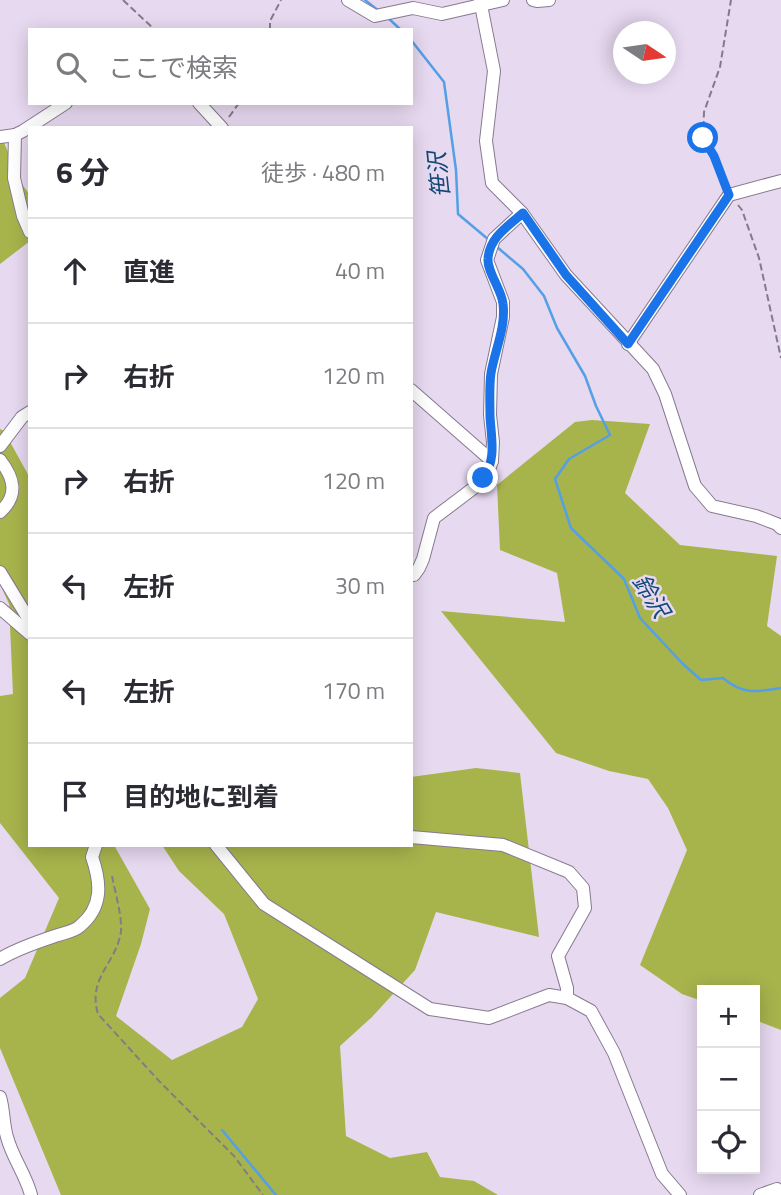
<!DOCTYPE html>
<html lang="ja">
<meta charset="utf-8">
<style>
:root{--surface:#fff;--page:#f2f2f3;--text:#2b2b33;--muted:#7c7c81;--line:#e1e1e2}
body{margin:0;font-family:"Titillium Web","Noto Sans JP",sans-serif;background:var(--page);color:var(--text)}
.controls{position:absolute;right:21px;bottom:21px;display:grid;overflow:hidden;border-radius:0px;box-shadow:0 4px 18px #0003}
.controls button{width:63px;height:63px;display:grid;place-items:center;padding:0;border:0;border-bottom:2px solid var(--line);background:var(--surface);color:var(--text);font:35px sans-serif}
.compass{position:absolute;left:613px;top:21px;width:63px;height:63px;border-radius:50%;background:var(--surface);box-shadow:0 4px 18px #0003;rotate:103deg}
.stop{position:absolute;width:21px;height:21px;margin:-16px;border:5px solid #1a73e8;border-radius:50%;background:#fff}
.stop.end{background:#1a73e8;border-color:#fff;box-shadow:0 2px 7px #0008}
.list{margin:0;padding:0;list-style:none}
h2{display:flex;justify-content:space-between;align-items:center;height:91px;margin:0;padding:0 28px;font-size:30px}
h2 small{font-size:23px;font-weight:400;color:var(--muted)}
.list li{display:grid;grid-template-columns:46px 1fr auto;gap:21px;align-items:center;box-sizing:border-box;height:105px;padding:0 28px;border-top:2px solid var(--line)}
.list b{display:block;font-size:26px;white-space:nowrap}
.list em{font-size:23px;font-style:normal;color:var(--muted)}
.icon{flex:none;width:38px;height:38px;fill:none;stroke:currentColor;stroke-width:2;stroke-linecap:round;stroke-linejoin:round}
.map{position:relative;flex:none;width:781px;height:1195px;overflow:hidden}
.search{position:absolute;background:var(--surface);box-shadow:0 4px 18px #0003;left:28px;top:28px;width:385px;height:77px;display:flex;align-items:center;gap:18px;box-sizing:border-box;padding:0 24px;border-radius:0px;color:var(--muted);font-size:26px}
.panel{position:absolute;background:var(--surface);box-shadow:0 4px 18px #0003;left:28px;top:126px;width:385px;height:721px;border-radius:0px}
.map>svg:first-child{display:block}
.forest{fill:#a7b44c}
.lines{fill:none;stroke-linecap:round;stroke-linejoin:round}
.stream{stroke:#559fe7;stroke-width:2.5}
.minor-casing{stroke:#877a8f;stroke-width:14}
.path{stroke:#847b8a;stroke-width:2;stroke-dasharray:7 3.5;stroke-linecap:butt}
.minor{stroke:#fff;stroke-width:12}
.route{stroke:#1a73e8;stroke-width:9}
.labels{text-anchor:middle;stroke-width:5;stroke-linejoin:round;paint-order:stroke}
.water-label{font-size:23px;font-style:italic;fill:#144977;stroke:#e7d9f0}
</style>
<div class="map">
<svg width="781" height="1195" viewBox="0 0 781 1195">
<rect width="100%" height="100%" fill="#e7d9f0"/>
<!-- forest -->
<g class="forest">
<polygon points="0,133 21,183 30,195 30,241 0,264"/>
<polygon points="592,420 650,424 625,493 680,545 777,556 767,626 781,636 781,1030 755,1020 755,990 702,990 702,1001 682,994 640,965 687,850 668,808 648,779 609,771 556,753 441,611 565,622 557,573 500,550 497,485 575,422"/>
<polygon points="0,429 4,431 30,478 30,845 114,845 150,909 141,944 116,1016 172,1060 242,1027 258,999 224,914 179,871 162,845 411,845 411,777 476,768 520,773 539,937 436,912 415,970 372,1017 340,1046 346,1136 390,1158 427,1152 440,1177 474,1181 498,1195 61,1195 0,1048 0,998 25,978 59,898 0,823 0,696 13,694 9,604 0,584"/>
</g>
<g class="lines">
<!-- stream -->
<g class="stream">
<polyline points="365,0 379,11"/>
<polyline points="387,17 401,30"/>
<polyline points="411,40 444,82 456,170 458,214 489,240"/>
<path d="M497 247 523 269 544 296 557 328 585 376 596 406 610 435 569 459 555 479 571 528 624 579 640 618 682 663 701 680 723 678C743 695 756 692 781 688"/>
<polyline points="222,1130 276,1195"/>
</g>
<!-- minor casing -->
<g class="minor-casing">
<g id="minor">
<polyline points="348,0 375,16 413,8 442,14 503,0"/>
<polyline points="480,0 494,71 486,141 492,183 522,213 566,275 653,369 665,394 695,486 712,506 756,516 777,524 781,528"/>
<polyline points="533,0 537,1 549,0"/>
<polyline points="199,103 222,128"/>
<polyline points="15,135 14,178 23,216 30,232"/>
<polyline points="0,137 15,135 23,131 66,103"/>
<polyline points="628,344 729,195 781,181"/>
<polyline points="411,390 492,461"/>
<polyline points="0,446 22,417 30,412"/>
<path d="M0 460C14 478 19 495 0 512"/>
<polyline points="0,572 28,618 30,627"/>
<polyline points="411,575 414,575 419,568 423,559 434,518 475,487 488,472 492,461 493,442 490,415 491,374 503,317 503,302 487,260 494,239 522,213"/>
<polyline points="0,608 30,634"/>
<polyline points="411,837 503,845 569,872 583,888 585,908 558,956 567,988 567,998"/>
<polyline points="216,845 264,904 430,1009 489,1018 549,995 567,998 591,1011 614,1053 662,1174 680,1195"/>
<path d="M0 959C16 949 37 942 55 936 63 933 74 932 80 926 103 907 101 883 92 857L96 845"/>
<path d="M0 1097C4 1110 3 1124 7 1137 12 1157 26 1175 31 1195"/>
<polyline points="760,1195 777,1189 781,1192"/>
</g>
</g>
<!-- path -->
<g class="path">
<polyline points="123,0 155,30"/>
<polyline points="270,30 270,21 281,0"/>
<polyline points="229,117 239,103"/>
<polyline points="725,186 714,156 703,138 704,112 720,67 731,0"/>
<polyline points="738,205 742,210 759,258 781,358"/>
<path d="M112 876C115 892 122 915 121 931 117 963 87 977 98 1014L159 1081 234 1156 263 1195"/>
</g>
<!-- minor -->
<use href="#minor" class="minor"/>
</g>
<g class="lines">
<!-- route -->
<path class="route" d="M483 478C497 460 491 437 490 416 490 402 489 386 491 373 495 350 506 327 503 304 502 290 487 272 488 259 489 238 508 226 523 213L566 275 628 344 729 195 714 156 703 138"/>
</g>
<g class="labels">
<!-- water labels -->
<g class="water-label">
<text transform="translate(439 175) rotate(-96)" y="8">笹沢</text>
<text transform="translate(651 596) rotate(58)" y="8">鈴沢</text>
</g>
</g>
</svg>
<div class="controls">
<button>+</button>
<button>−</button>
<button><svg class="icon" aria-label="locate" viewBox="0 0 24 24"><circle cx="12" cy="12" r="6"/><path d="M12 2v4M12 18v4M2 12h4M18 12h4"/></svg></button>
</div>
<svg class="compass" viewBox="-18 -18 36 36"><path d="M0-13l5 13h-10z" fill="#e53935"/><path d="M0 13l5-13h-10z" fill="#7c7c81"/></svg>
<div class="stop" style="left:703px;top:138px"></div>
<div class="stop end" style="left:483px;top:478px"></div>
<div class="search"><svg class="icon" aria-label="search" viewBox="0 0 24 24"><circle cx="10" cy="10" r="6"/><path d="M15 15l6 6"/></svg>ここで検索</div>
<section class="panel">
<h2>6 分<small>徒歩 · 480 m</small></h2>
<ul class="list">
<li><svg class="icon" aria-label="ahead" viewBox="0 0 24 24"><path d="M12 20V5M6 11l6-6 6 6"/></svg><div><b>直進</b></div><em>40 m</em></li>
<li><svg class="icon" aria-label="right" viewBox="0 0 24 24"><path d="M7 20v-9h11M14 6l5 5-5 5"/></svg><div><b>右折</b></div><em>120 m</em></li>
<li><svg class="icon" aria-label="right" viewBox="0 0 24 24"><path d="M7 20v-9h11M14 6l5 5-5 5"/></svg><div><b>右折</b></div><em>120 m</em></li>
<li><svg class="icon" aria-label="left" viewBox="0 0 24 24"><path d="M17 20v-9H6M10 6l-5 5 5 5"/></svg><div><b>左折</b></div><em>30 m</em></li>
<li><svg class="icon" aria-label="left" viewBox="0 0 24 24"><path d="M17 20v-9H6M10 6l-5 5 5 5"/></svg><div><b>左折</b></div><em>170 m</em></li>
<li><svg class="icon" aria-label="arrive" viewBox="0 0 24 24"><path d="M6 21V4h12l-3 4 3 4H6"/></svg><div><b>目的地に到着</b></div></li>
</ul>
</section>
</div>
